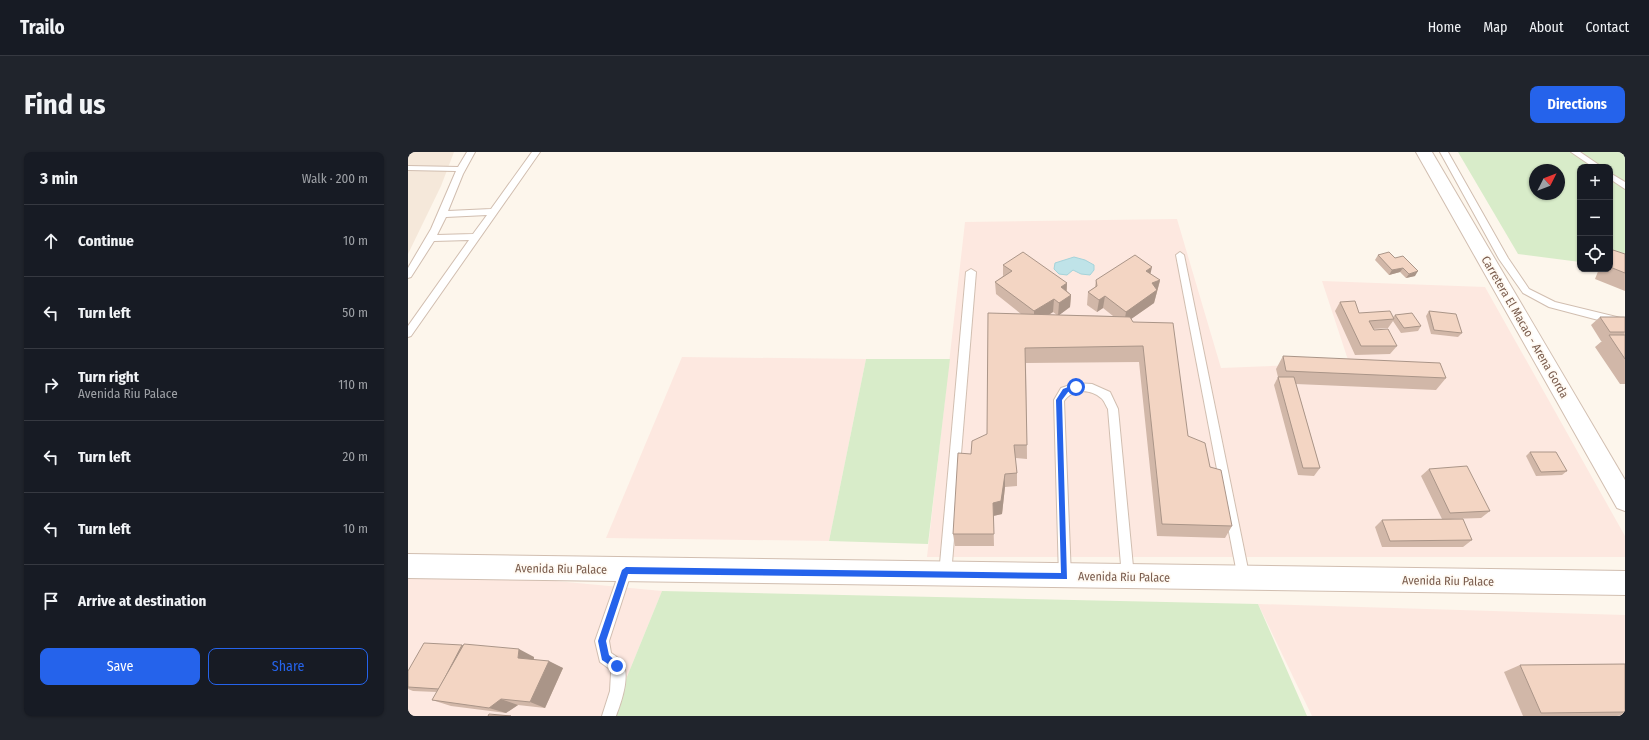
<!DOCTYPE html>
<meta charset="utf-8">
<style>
:root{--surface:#171b24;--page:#20242c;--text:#f1f3f6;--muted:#9ea1a6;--line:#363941;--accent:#2563eb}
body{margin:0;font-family:"Fira Sans Condensed",sans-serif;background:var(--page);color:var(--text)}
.controls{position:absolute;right:12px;top:12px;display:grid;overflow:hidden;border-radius:8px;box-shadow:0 1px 3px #0004}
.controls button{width:36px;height:36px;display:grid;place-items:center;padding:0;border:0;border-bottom:1px solid var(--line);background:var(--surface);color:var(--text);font:20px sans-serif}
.compass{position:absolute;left:1121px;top:12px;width:36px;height:36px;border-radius:50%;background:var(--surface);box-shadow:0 1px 3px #0004;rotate:48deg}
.stop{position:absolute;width:12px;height:12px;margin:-9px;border:3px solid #2563eb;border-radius:50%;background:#fff}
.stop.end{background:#2563eb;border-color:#fff;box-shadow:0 1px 4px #0008}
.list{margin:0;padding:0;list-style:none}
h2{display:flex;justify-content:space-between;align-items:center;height:52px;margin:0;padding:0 16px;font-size:17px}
h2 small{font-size:13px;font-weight:400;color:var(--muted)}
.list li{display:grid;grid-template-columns:26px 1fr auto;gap:12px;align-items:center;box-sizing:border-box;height:72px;padding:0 16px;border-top:1px solid var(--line)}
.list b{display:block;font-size:15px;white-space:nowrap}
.list p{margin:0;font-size:13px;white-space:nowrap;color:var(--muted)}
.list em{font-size:13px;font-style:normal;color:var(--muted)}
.actions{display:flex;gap:8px;padding:12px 16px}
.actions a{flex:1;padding:9px 0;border:1px solid var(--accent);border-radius:8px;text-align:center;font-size:14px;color:var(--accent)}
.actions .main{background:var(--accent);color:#fff}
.icon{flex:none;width:22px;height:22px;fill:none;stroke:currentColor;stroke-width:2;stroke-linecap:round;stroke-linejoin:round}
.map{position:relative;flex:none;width:1217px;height:564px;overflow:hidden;border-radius:8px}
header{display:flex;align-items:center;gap:24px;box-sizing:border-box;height:56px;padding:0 20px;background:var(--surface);border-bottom:1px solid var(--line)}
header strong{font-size:19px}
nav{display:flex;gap:22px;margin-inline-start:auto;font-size:14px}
.intro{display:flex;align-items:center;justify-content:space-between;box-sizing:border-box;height:96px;padding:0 24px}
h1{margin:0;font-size:28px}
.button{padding:10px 18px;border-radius:8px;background:var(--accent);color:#fff;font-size:14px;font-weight:700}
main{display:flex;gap:24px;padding:0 24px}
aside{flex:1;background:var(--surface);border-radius:8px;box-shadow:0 1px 3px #0004}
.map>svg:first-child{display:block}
.residential{fill:#f5e8da}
.commercial{fill:#fde8e0}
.green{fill:#d8ecc9;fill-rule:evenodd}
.water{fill:#bfe3e8;stroke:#a5d3da}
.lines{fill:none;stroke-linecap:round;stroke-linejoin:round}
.service-casing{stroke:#d1beb0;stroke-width:2}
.tertiary-casing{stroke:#d1beb0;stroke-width:2}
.service{fill:#fff;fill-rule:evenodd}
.tertiary{fill:#fff;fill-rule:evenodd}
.wall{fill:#d1b7a8;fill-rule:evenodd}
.shaded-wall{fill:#aa9588}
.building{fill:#f3d5c3;stroke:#aa9588}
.route{fill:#2563eb}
.labels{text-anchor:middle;stroke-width:3.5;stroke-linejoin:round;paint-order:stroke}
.street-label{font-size:12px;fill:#7a5c4d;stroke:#fffaf3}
</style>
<header>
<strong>Trailo</strong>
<nav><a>Home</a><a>Map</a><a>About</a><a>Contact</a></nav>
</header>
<div class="intro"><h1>Find us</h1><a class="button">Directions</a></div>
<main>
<aside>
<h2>3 min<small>Walk · 200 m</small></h2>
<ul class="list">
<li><svg class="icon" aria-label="ahead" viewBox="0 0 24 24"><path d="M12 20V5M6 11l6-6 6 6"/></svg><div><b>Continue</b></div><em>10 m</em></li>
<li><svg class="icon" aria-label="left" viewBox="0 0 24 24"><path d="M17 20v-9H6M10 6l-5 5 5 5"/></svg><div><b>Turn left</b></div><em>50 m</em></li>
<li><svg class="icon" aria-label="right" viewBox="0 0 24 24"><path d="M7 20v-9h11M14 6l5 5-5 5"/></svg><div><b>Turn right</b><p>Avenida Riu Palace</p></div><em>110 m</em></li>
<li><svg class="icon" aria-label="left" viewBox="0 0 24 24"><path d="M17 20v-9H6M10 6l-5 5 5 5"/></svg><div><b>Turn left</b></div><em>20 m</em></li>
<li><svg class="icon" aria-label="left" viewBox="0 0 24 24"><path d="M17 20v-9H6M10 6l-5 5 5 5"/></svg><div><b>Turn left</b></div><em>10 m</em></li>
<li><svg class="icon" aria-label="arrive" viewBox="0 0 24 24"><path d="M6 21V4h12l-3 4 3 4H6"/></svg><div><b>Arrive at destination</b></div></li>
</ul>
<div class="actions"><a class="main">Save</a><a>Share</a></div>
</aside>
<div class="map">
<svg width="1217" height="564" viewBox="0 0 1217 564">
<rect width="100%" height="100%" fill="#fdf6ec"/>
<!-- residential -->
<polygon class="residential" points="0,0 46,0 33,34 0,102"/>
<!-- commercial -->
<g class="commercial">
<polygon points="769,67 813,216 941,211 914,129 1077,135 1217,384 1217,405 519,405 557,70"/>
<polygon points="274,205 458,207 421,389 198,386"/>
<polygon points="0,415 254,439 203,564 0,564"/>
<polygon points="850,452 1217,463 1217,564 904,564"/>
</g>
<!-- green -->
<g class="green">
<path d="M1050 0H1217V116L1202 114V15H1172V110L1110 102ZM1127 18H1151V42H1127Z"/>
<polygon points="458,207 542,207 520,392 421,389"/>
<polygon points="254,439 850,452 899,564 203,564"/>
</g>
<!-- water -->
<polygon class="water" points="666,105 677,108 686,113 686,118 682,123 673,122 665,118 659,123 651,122 646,117 647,111"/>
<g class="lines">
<!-- service casing -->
<g class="service-casing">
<g id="service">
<path d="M59 0H67L55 22 40 59 83 57 124 0H132L3 184 0 185V174L61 88 26 89 3 125 0 126V116L23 77 48 19 0 18V14L50 15ZM79 63 65 82 29 83 38 65Z"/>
<polygon points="1032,0 1040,0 1100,106 1121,137 1147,150 1217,167 1217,175 1141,155 1115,141 1091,107"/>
<polygon points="1163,0 1172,0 1194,15 1185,15"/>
<polygon points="1202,21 1217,30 1217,37 1202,27"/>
<polygon points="772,100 776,103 842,427 840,431 836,433 832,431 830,427 768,103"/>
<polygon points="563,117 568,120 543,423 541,427 537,429 533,427 531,423 558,120"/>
<path d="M668 231 684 232 702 240 710 257 726 425 724 429 720 431 716 429 714 425 700 257C698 254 696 248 693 246 682 236 664 237 656 249L663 425 661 429 657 431 653 429 651 425 646 248 653 236Z"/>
<path d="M218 412 222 414 224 418 201 489 203 501C206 503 211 506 213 509 224 521 213 551 208 564H194L202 539 203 521V518L192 510 187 489 212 418 214 414Z"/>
</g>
</g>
<!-- tertiary casing -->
<g class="tertiary-casing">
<g id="tertiary">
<polygon points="1008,0 1024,0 1217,328 1217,359 1209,356"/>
<polygon points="0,402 1217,419 1217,443 0,426"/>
</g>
</g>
<!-- service -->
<use href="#service" class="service"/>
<!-- tertiary -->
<use href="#tertiary" class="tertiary"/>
</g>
<!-- wall -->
<g class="wall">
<polygon points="1205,98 1217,102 1217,139 1187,127 1191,117 1202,117 1202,101"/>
<polygon points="970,103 987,106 1007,124 998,126 992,120 981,123 967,108"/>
<path d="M595 113 659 131V139L663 143 662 155 651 163 705 164 695 156 689 160 679 153 680 140 687 135 688 128 743 122 752 129 746 151 723 167 780 284 802 315 824 374 817 386 749 384 731 210 618 211 619 307 607 306 609 321V334L597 335 594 362 585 364 586 394H547L545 382 563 302 579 282 613 162 588 142 587 130 595 124ZM645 160 649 163H641Z"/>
<polygon points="932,150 951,161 985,165 987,163 1013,174 1010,179 993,181 985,169 980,176 965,177 966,178 989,194 982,202 947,203 927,159"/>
<polygon points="1021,159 1054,181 1050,185 1023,182 1018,164"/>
<polygon points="1192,165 1217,165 1217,232 1212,232 1187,195 1194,189 1193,189 1183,173"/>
<polygon points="875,204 1038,226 1028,238 888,232 912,316 906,324 890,323 866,233 870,225 868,217"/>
<polygon points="1122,300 1159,319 1154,323 1128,324 1118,304"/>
<polygon points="1021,317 1082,359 1073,366 1043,367 1064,388 1055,395 974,395 967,375 974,368 1034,367 1013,324"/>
<polygon points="54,493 126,505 126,507 155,516 137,556 110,553 98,561 43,554 24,548 29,540 5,539 0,537 0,519"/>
<polygon points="1217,512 1217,564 1115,564 1096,520 1112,513"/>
</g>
<!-- shaded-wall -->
<g class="shaded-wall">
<polygon points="744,115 741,128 738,119"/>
<polygon points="995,116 992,120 981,123 984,118"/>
<polygon points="1010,119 1007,124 998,126 1001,122"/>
<polygon points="752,128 746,151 716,172 718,160 744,131"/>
<polygon points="659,131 658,144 653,135"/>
<polygon points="663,143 662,155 650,164 651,151"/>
<polygon points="697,144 695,156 689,160 691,148"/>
<polygon points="646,147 645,160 626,172 626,159"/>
<polygon points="597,322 597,335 594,362 585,364 586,394 585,351"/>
<polygon points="54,493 66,498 31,537"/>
<polygon points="111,497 126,505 125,512 110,506"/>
<polygon points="141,509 155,516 137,556 122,550"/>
<polygon points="93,547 110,553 98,561 81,556"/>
</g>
<!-- building -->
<g class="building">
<polygon points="1205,98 1217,102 1217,121 1202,115 1202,106"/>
<polygon points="615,100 659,131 653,135 663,143 651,151 646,147 626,159 587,130 604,119 595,113"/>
<polygon points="981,100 987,106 995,104 1010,119 1001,122 995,116 984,118 970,103"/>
<polygon points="727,103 744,115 738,119 752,128 744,131 749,138 718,160 697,144 691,148 680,140 689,134 688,128"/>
<polygon points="947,149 951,161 982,159 986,167 961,169 966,178 980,177 989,194 953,194 932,150"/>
<polygon points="1021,159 1048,162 1054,181 1026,178"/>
<polygon points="580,161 722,165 725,170 765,171 780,284 797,291 802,315 813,318 824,374 754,372 735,194 617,196 619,293 606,293 609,321 597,322 593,349 585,351 586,382 545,382 550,301 563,302 564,289 579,282"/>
<polygon points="1004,161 1013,174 996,176 987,163"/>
<polygon points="1192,165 1217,165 1217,180 1202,180"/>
<polygon points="1201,183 1217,183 1217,207"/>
<polygon points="875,204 1032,211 1038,226 878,219"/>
<polygon points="870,225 886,225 912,316 895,316"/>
<polygon points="1122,300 1148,300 1159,319 1133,320"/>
<polygon points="1059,314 1082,359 1042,361 1021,317"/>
<polygon points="1055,367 1064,388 982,389 974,368"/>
<polygon points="16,491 54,493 31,537 0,535 0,519"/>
<polygon points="56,492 111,497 110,506 141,509 122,550 93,547 81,556 24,548"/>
<polygon points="1217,512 1217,560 1133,561 1112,513"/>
<polygon points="81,562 103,564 80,564"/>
</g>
<!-- route -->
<polygon class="route" points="668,232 671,235 670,236 660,240 654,248 659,427 220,422 198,489 201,503 213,514 209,518 194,508 190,489 214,418 218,415 653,421 648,248 655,237"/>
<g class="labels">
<!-- street labels -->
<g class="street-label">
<text transform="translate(1117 175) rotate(60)" y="4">Carretera El Macao - Arena Gorda</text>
<text transform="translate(153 417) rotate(1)" y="4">Avenida Riu Palace</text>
<text transform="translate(716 425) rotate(1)" y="4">Avenida Riu Palace</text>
<text transform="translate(1040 429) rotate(1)" y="4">Avenida Riu Palace</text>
</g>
</g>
</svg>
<div class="controls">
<button>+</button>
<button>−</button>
<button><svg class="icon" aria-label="locate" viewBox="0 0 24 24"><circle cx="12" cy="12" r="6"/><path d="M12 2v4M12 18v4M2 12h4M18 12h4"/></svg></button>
</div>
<svg class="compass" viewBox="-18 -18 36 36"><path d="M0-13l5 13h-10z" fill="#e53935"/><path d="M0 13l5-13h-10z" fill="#9ea1a6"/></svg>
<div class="stop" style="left:668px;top:235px"></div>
<div class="stop end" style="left:209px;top:514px"></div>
</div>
</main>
